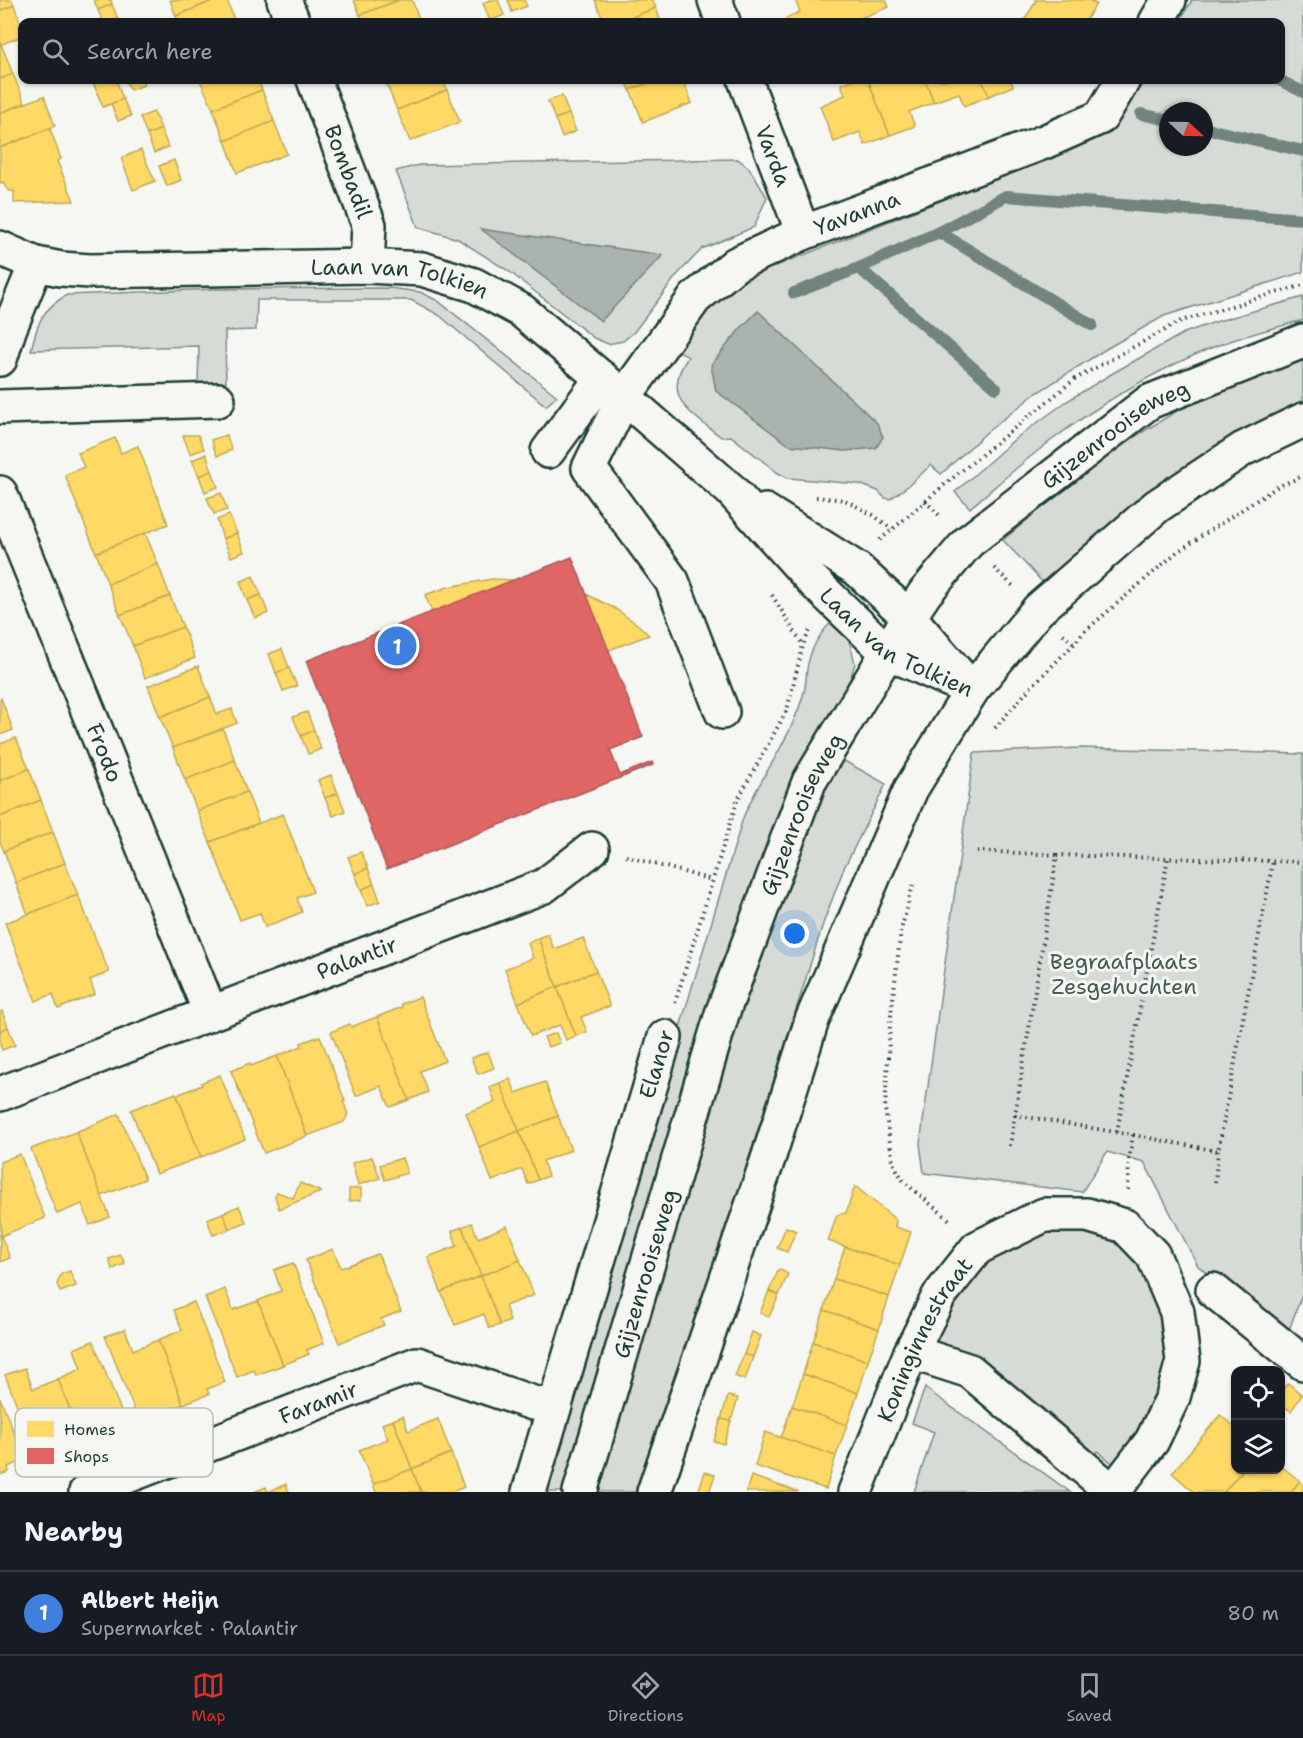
<!DOCTYPE html>
<meta charset="utf-8">
<style>
:root{--surface:#171b24;--page:#20242c;--text:#f1f3f6;--muted:#9ea1a6;--line:#363941;--accent:#d93025}
body{margin:0;font-family:"Shantell Sans",sans-serif;background:var(--page);color:var(--text)}
.controls{position:absolute;right:18px;bottom:18px;display:grid;overflow:hidden;border-radius:12px;box-shadow:0 2px 4px #0004}
.controls button{width:54px;height:54px;display:grid;place-items:center;padding:0;border:0;border-bottom:2px solid var(--line);background:var(--surface);color:var(--text);font:30px sans-serif}
.compass{position:absolute;left:1159px;top:102px;width:54px;height:54px;border-radius:50%;background:var(--surface);box-shadow:0 2px 4px #0004;rotate:112deg}
.you{position:absolute;left:795px;top:934px;width:21px;height:21px;margin:-15px;border:4px solid #fff;border-radius:50%;background:#1a73e8;box-shadow:0 0 0 9px #1a73e833}
.badge{display:grid;place-items:center;width:39px;height:39px;border-radius:50%;background:var(--accent);color:#fff;font-size:20px;font-weight:700}
.pin{position:absolute;translate:-50% -50%;border:3px solid #fff;box-shadow:0 2px 6px #0006}
.list{margin:0;padding:0;list-style:none}
h2{display:flex;justify-content:space-between;align-items:center;height:78px;margin:0;padding:0 24px;font-size:26px}
h2 small{font-size:20px;font-weight:400;color:var(--muted)}
.list li{display:grid;grid-template-columns:39px 1fr auto;gap:18px;align-items:center;box-sizing:border-box;height:84px;padding:0 24px;border-top:2px solid var(--line)}
.list b{display:block;font-size:22px;white-space:nowrap}
.list p{margin:0;font-size:20px;white-space:nowrap;color:var(--muted)}
.list em{font-size:20px;font-style:normal;color:var(--muted)}
.icon{flex:none;width:33px;height:33px;fill:none;stroke:currentColor;stroke-width:2;stroke-linecap:round;stroke-linejoin:round}
.map{position:relative;flex:none;width:1303px;height:1492px;overflow:hidden}
.search{position:absolute;background:var(--surface);box-shadow:0 2px 4px #0004;left:18px;right:18px;top:18px;height:66px;display:flex;align-items:center;gap:15px;box-sizing:border-box;padding:0 21px;border-radius:12px;color:var(--muted);font-size:22px}
.sheet{height:162px;background:var(--surface)}
nav{display:flex;justify-content:space-around;align-items:center;box-sizing:border-box;height:84px;border-top:2px solid var(--line);background:var(--surface);font-size:16px;color:var(--muted)}
nav a{display:grid;justify-items:center;gap:3px}
nav .on{color:var(--accent)}
.map>svg:first-child{display:block}
.green{fill:#d6dbd6;stroke:#7a8c85;stroke-width:1.5;fill-rule:evenodd}
.water{fill:#aab3ae;stroke:#72847d;stroke-width:1.5}
.homes{fill:#ffd966;stroke:#bcaa57;stroke-width:1.5}
.shops{fill:#e06666;stroke:#a65a57;stroke-width:1.5}
.lines{fill:none;stroke-linecap:round;stroke-linejoin:round}
.stream{stroke:#72847d;stroke-width:12}
.minor-casing{stroke:#1f3d34;stroke-width:38}
.major-casing{stroke:#1f3d34;stroke-width:38}
.path{stroke:#1f3d34;stroke-width:4;stroke-dasharray:1.5 4.5;stroke-linecap:butt}
.minor{stroke:#f6f6f2;stroke-width:33}
.major{stroke:#f6f6f2;stroke-width:33}
.labels{text-anchor:middle;stroke-width:6;stroke-linejoin:round;paint-order:stroke}
.street-label{font-size:22px;fill:#1f3d34;stroke:#f6f6f2}
.park-label{font-size:22px;fill:#445d54;stroke:#f6f6f2}
.key{fill:#f6f6f2;stroke:#b6beb9;stroke-width:1.5}
.key-label{font-size:16px;fill:#1f3d34}
</style>
<div class="map">
<svg width="1303" height="1492" viewBox="0 0 1303 1492">
<rect width="100%" height="100%" fill="#f6f6f2"/>
<filter id="ink" filterUnits="userSpaceOnUse"><feTurbulence type="fractalNoise" baseFrequency=".0167" numOctaves="2"/><feDisplacementMap in="SourceGraphic" scale="12" xChannelSelector="R" yChannelSelector="G"/><feConvolveMatrix kernelMatrix="1 2 1 2 8 2 1 2 1" color-interpolation-filters="sRGB"/></filter>
<g filter="url(#ink)">
<!-- green -->
<g class="green">
<path d="M1192 0H1303V272L1164 316 1106 349 1035 394 987 432 941 474 931 465 908 486 890 499 885 498 878 491 859 484 788 478 778 473 731 436 721 437C691 413 660 398 688 357L678 350 700 320 725 290 748 277 1069 150 1097 138 1114 124 1145 80H1280V22H1179ZM1168 111H1204V147H1168Z"/>
<polygon points="738,159 749,168 767,197 754,227 702,249 677,275 634,332 623,341 608,344 594,338 510,272 458,239 418,227 396,171 419,165"/>
<path d="M389 288 420 292 438 301 557 396 546 406 439 315 411 300H257L256 330 225 331 226 389 198 388 199 346 31 350C38 322 41 310 67 295L216 289Z"/>
<path d="M1303 297V320C1272 329 1240 336 1211 348 1152 372 1098 405 1048 443 1021 463 996 486 970 508L955 492 1015 439 1067 401 1113 373 1184 333 1215 322Z"/>
<polygon points="1303,357 1303,403 1285,410 1213,450 1047,587 1003,540 1105,455 1185,406"/>
<path d="M836 618 848 636 855 663 847 690 572 1492H540L743 818C756 786 777 758 791 727 796 716 801 704 804 692 806 685 806 677 807 669 810 649 821 631 836 618Z"/>
<polygon points="1081,748 1303,754 1303,1292 1287,1335 1198,1266 1144,1162 1107,1152 1082,1192 924,1173 920,1144 974,753"/>
<polygon points="839,758 886,784 844,868 824,921 679,1380 645,1492 596,1492 765,931 810,817"/>
<polygon points="1085,1225 1124,1244 1155,1285 1171,1367 1121,1471 1098,1451 1094,1457 928,1340 977,1263 1021,1235"/>
<polygon points="925,1388 1070,1492 914,1492 934,1432 912,1423"/>
</g>
<!-- water -->
<g class="water">
<polygon points="481,229 663,255 601,321"/>
<polygon points="758,311 877,423 883,437 876,448 845,451 789,445 716,391 711,365 740,329"/>
</g>
<!-- homes -->
<g class="homes">
<polygon points="0,0 12,0 14,5 0,11"/>
<polygon points="94,0 111,0 112,4 98,10"/>
<polygon points="170,0 215,0 176,16"/>
<polygon points="215,0 227,0 235,22 178,22 176,16"/>
<polygon points="354,0 399,0 360,15"/>
<polygon points="399,0 412,0 420,22 363,22 360,15"/>
<polygon points="490,0 498,0 504,15 490,21 483,3"/>
<polygon points="508,0 524,0 527,6 512,12"/>
<polygon points="595,0 652,0 656,8 619,22 604,22"/>
<polygon points="795,0 886,0 889,7 850,22 788,22 786,18 800,12"/>
<polygon points="1035,0 1089,0 1096,4 1085,22 1073,22 1070,21 1069,22 1023,22 1036,1"/>
<polygon points="112,4 119,22 103,22 98,10"/>
<polygon points="14,5 22,27 22,36 0,45 0,11"/>
<polygon points="656,8 661,22 619,22"/>
<polygon points="1,44 13,74 0,79 0,45"/>
<polygon points="13,74 25,103 0,113 0,79"/>
<polygon points="92,80 116,80 123,99 103,107"/>
<polygon points="125,80 142,80 144,85 130,90"/>
<polygon points="200,80 258,80 262,90 213,109"/>
<polygon points="385,80 443,80 447,90 397,110"/>
<polygon points="626,80 656,80 630,90"/>
<polygon points="656,80 683,80 692,103 643,122 630,90"/>
<polygon points="852,80 868,80 890,135 865,145 860,132 834,142 820,106 845,95 841,84"/>
<polygon points="868,80 925,80 934,102 909,112 915,126 890,135"/>
<polygon points="925,80 982,80 989,96 964,106 959,93 934,102"/>
<polygon points="982,80 1011,80 1013,86 989,96"/>
<polygon points="262,90 274,121 225,141 213,109"/>
<polygon points="447,90 460,122 410,141 397,110"/>
<polygon points="44,96 55,126 0,148 0,113"/>
<polygon points="562,96 569,114 555,119 548,101"/>
<polygon points="123,99 131,116 118,121 111,104"/>
<polygon points="154,112 161,129 147,135 140,117"/>
<polygon points="569,114 576,131 562,137 555,119"/>
<polygon points="274,121 287,154 237,173 225,141"/>
<polygon points="51,128 50,129 61,159 57,161 74,201 14,203 14,191 10,191 6,188 3,182 0,183 0,148"/>
<polygon points="161,129 168,147 154,153 147,135"/>
<polygon points="141,150 155,181 133,190 121,158"/>
<polygon points="174,160 181,180 167,186 159,166"/>
<polygon points="183,435 198,435 204,449 190,454"/>
<polygon points="226,435 232,450 217,456 211,440"/>
<polygon points="115,438 121,453 138,446 168,524 96,553 65,475 84,467 78,453"/>
<polygon points="206,454 212,471 199,476 192,460"/>
<polygon points="212,471 218,487 205,492 199,476"/>
<polygon points="221,493 227,510 214,514 207,498"/>
<polygon points="229,515 237,533 223,539 217,520"/>
<polygon points="145,533 158,564 108,584 96,553"/>
<polygon points="237,533 244,552 231,557 223,539"/>
<polygon points="158,564 170,596 120,615 108,584"/>
<polygon points="253,576 261,595 247,600 240,582"/>
<polygon points="492,579 537,581 588,595 614,608 637,624 649,635 540,676 544,684 517,693 513,685 470,702 425,595 448,587"/>
<polygon points="261,595 268,613 255,618 247,600"/>
<polygon points="170,596 183,627 133,646 120,615"/>
<polygon points="183,627 195,658 145,678 133,646"/>
<polygon points="282,649 289,668 276,673 269,654"/>
<polygon points="198,666 210,697 160,717 148,686"/>
<polygon points="289,668 297,686 283,691 276,673"/>
<polygon points="210,697 217,714 232,709 237,723 173,748 160,717"/>
<polygon points="1,698 13,730 0,735 0,699"/>
<polygon points="307,712 314,730 301,736 293,717"/>
<polygon points="223,729 235,760 185,780 173,748"/>
<polygon points="314,730 321,749 308,754 301,736"/>
<polygon points="16,738 29,769 0,781 0,744"/>
<polygon points="235,760 247,792 197,811 185,780"/>
<polygon points="29,769 41,800 0,817 0,781"/>
<polygon points="331,775 338,793 325,798 318,780"/>
<polygon points="247,792 259,823 210,842 197,811"/>
<polygon points="338,793 345,811 333,816 325,798"/>
<polygon points="41,800 53,832 4,851 0,842 0,817"/>
<polygon points="283,814 313,892 297,898 302,912 265,927 260,913 240,920 210,842"/>
<polygon points="53,832 65,863 16,883 4,851"/>
<polygon points="361,852 368,868 355,874 348,857"/>
<polygon points="65,863 78,895 28,914 16,883"/>
<polygon points="368,868 374,884 361,890 355,874"/>
<polygon points="374,884 380,901 367,906 361,890"/>
<polygon points="78,895 109,972 90,980 95,994 58,1009 53,994 36,1001 5,923"/>
<polygon points="548,934 554,949 583,938 596,971 557,987 538,938"/>
<polygon points="538,938 557,987 518,1003 505,969 533,958 528,943"/>
<polygon points="596,971 610,1006 581,1017 587,1032 576,1036 557,987"/>
<polygon points="557,987 576,1036 566,1040 560,1025 531,1036 518,1003"/>
<polygon points="420,997 445,1061 420,1071 428,1092 409,1100 377,1017 402,1007 401,1004"/>
<polygon points="2,1011 8,1027 0,1031 0,1012"/>
<polygon points="377,1017 409,1100 390,1107 381,1086 356,1096 331,1032 350,1024 351,1027"/>
<polygon points="8,1027 15,1045 2,1050 0,1045 0,1031"/>
<polygon points="556,1033 560,1043 548,1047 544,1037"/>
<polygon points="320,1036 345,1101 343,1101 348,1114 344,1122 307,1136 277,1056 302,1046 301,1043"/>
<polygon points="488,1052 494,1068 478,1074 471,1058"/>
<polygon points="277,1056 307,1136 264,1153 231,1071 250,1063 251,1066"/>
<polygon points="220,1075 245,1139 201,1157 177,1095 202,1085 201,1083"/>
<polygon points="510,1079 516,1093 545,1082 558,1116 519,1131 500,1083"/>
<polygon points="500,1083 519,1131 479,1147 466,1113 495,1102 490,1087"/>
<polygon points="176,1093 201,1157 156,1174 131,1110"/>
<polygon points="119,1114 145,1179 101,1196 76,1132"/>
<polygon points="558,1116 571,1150 543,1161 548,1176 538,1180 519,1131"/>
<polygon points="519,1131 538,1180 528,1184 522,1169 492,1181 479,1147"/>
<polygon points="76,1132 110,1217 90,1225 82,1204 57,1214 31,1149"/>
<polygon points="20,1154 45,1218 1,1236 0,1162"/>
<polygon points="372,1157 380,1178 358,1185 352,1163"/>
<polygon points="402,1158 407,1173 385,1180 380,1165"/>
<polygon points="300,1183 321,1192 279,1209 275,1196 277,1192 293,1198"/>
<polygon points="855,1186 896,1220 895,1227 911,1232 900,1265 828,1241 837,1215 846,1213"/>
<polygon points="361,1188 361,1200 349,1201 349,1189"/>
<polygon points="239,1206 246,1222 229,1229 223,1213"/>
<polygon points="223,1213 229,1229 213,1235 207,1219"/>
<polygon points="472,1223 478,1238 507,1226 520,1260 481,1276 462,1227"/>
<polygon points="462,1227 481,1276 441,1292 428,1257 457,1246 452,1231"/>
<polygon points="786,1227 796,1231 787,1252 777,1248"/>
<polygon points="0,1233 10,1258 0,1262"/>
<polygon points="845,1247 900,1265 889,1297 834,1279"/>
<polygon points="333,1249 341,1268 378,1254 401,1311 381,1319 384,1325 339,1343 306,1260"/>
<polygon points="121,1255 125,1264 112,1269 109,1259"/>
<polygon points="520,1260 534,1295 505,1306 510,1321 500,1325 481,1276"/>
<polygon points="293,1263 324,1343 307,1350 309,1354 283,1365 258,1301 281,1291 274,1270"/>
<polygon points="779,1269 788,1274 779,1295 769,1291"/>
<polygon points="70,1271 76,1286 60,1292 57,1284 61,1274"/>
<polygon points="481,1276 500,1325 489,1328 484,1314 455,1325 441,1292"/>
<polygon points="834,1279 889,1297 879,1329 824,1310"/>
<polygon points="225,1289 233,1310 258,1301 283,1365 256,1375 254,1370 237,1377 205,1297"/>
<polygon points="769,1291 779,1295 769,1317 760,1313"/>
<polygon points="194,1302 225,1382 207,1389 209,1394 183,1404 158,1340 182,1330 174,1310"/>
<polygon points="824,1310 879,1329 868,1361 813,1342"/>
<polygon points="125,1329 133,1350 158,1340 183,1404 156,1414 154,1410 137,1417 105,1336"/>
<polygon points="752,1332 761,1336 753,1357 744,1354"/>
<polygon points="93,1341 125,1421 107,1428 109,1433 83,1443 58,1379 81,1369 74,1349"/>
<polygon points="813,1342 868,1361 858,1393 803,1374"/>
<polygon points="744,1354 753,1357 745,1380 735,1376"/>
<polygon points="25,1368 33,1389 58,1379 83,1443 56,1453 54,1449 37,1456 5,1375"/>
<polygon points="803,1374 858,1393 847,1425 792,1406"/>
<polygon points="1288,1383 1302,1395 1291,1411 1281,1404 1280,1392"/>
<polygon points="728,1396 738,1398 731,1421 721,1419"/>
<polygon points="0,1398 25,1460 8,1467 9,1472 0,1475"/>
<polygon points="792,1406 847,1425 836,1456 781,1438"/>
<polygon points="1220,1415 1236,1428 1236,1470 1243,1470 1224,1492 1194,1492 1172,1473"/>
<polygon points="403,1416 408,1431 438,1419 451,1453 412,1469 393,1420"/>
<polygon points="721,1419 731,1421 724,1444 714,1441"/>
<polygon points="393,1420 412,1469 373,1484 359,1450 388,1439 382,1424"/>
<polygon points="765,1432 836,1456 826,1489 755,1466"/>
<polygon points="451,1453 464,1487 452,1492 421,1492 412,1469"/>
<polygon points="1280,1465 1300,1481 1291,1492 1224,1492 1243,1470 1280,1470"/>
<polygon points="412,1469 421,1492 376,1492 373,1484"/>
<polygon points="705,1472 715,1475 709,1492 698,1492"/>
<polygon points="751,1476 799,1492 746,1492"/>
<polygon points="1300,1481 1303,1484 1303,1492 1291,1492"/>
<polygon points="286,1484 289,1492 254,1492 266,1487 268,1492"/>
</g>
<!-- shops -->
<polygon class="shops" points="572,557 643,737 610,750 620,775 652,762 653,765 387,869 306,661"/>
<g class="lines">
<!-- stream -->
<g class="stream">
<polyline points="1279,80 1303,92"/>
<polyline points="1141,114 1168,120"/>
<polyline points="1204,128 1303,151"/>
<polyline points="939,232 1006,196 1303,219"/>
<polyline points="859,268 939,232 1092,325"/>
<polyline points="794,293 859,268 996,388"/>
</g>
<!-- minor casing -->
<g class="minor-casing">
<g id="minor">
<polyline points="284,0 293,22"/>
<polyline points="715,0 723,22"/>
<polyline points="1156,22 1169,0"/>
<path id="s1" d="M314 80 369 225 367 266"/>
<path id="s2" d="M745 80 803 233"/>
<path id="s3" d="M0 248 36 264 61 269 90 271 367 266 422 269 474 285 522 311 624 397 731 490 814 582 887 652 972 690"/>
<polyline points="0,359 9,330 36,264"/>
<polyline points="0,407 218,400"/>
<polyline points="548,451 602,378"/>
<path id="s4" d="M0 493 210 1012"/>
<polyline points="765,511 857,569 909,617 966,683"/>
<path id="s5" d="M722 712 672 581 589 468 624 397 695 298 736 264 803 233 1044 142 1101 117 1123 80"/>
<path id="s6" d="M0 1094 544 886 592 849"/>
<polyline points="1213,1290 1303,1363"/>
<polyline points="911,1352 970,1371 1113,1492"/>
<path id="s7" d="M86 1492 417 1364 533 1403 555 1406"/>
<polyline points="529,1492 665,1037"/>
<path id="s8" d="M855 1492 911 1352 939 1296 977 1248 1044 1215H1087L1125 1226 1153 1255 1177 1312 1183 1361 1173 1397 1152 1441 1113 1492"/>
</g>
</g>
<!-- major casing -->
<g class="major-casing">
<g id="major">
<path id="s9" d="M580 1492 722 1014 809 782 909 617 925 593 968 542 1149 402 1303 341"/>
<polyline points="654,1492 769,1156 812,1020 911,789 972,690 1038,610 1157,506 1243,449 1303,420"/>
</g>
</g>
<!-- path -->
<g class="path">
<polyline points="816,497 845,500 873,515 892,529"/>
<polyline points="925,501 941,517"/>
<polyline points="880,540 943,486 1075,379 1181,321 1303,285"/>
<polyline points="994,568 1013,586"/>
<polyline points="772,595 803,645"/>
<polyline points="1063,634 1074,644"/>
<polyline points="995,728 1029,689 1074,644 1084,632 1177,552 1277,487 1303,476"/>
<polyline points="977,851 1057,855"/>
<polyline points="626,856 712,880"/>
<polyline points="913,885 901,930 890,1024 885,1109 893,1163 904,1182 951,1221"/>
<polyline points="675,1003 737,801 787,710 803,645 811,628"/>
<polyline points="1117,1132 1168,858"/>
<polyline points="1133,1135 1218,1151 1273,861"/>
<polyline points="1010,1146 1015,1115"/>
<polyline points="1215,1182 1218,1151"/>
<polyline points="1128,1190 1129,1158 1133,1135 1015,1115 1057,855 1303,862"/>
</g>
<!-- minor -->
<use href="#minor" class="minor"/>
<!-- major -->
<use href="#major" class="major"/>
</g>
</g>
<g class="labels">
<!-- street labels -->
<g class="street-label">
<text dy="8" stroke="none"><textPath href="#s2" startOffset="81">Varda</textPath></text>
<text dy="8" stroke="none"><textPath href="#s1" startOffset="98">Bombadil</textPath></text>
<text dy="8" stroke="none"><textPath href="#s5" startOffset="666">Yavanna</textPath></text>
<text dy="8" stroke="none"><textPath href="#s3" startOffset="405">Laan van Tolkien</textPath></text>
<text dy="8" stroke="none"><textPath href="#s9" startOffset="1218">Gijzenrooiseweg</textPath></text>
<text dy="8" stroke="none"><textPath href="#s3" startOffset="1038">Laan van Tolkien</textPath></text>
<text dy="8" stroke="none"><textPath href="#s4" startOffset="280">Frodo</textPath></text>
<text dy="8" stroke="none"><textPath href="#s9" startOffset="714">Gijzenrooiseweg</textPath></text>
<text dy="8" stroke="none"><textPath href="#s6" startOffset="382">Palantir</textPath></text>
<text transform="translate(656 1064) rotate(-73)" y="8">Elanor</text>
<text dy="8" stroke="none"><textPath href="#s9" startOffset="228">Gijzenrooiseweg</textPath></text>
<text dy="8" stroke="none"><textPath href="#s8" startOffset="168">Koninginnestraat</textPath></text>
<text dy="8" stroke="none"><textPath href="#s7" startOffset="249">Faramir</textPath></text>
</g>
<!-- park labels -->
<g class="park-label">
<text x="1124" y="969">Begraafplaats<tspan x="1124" dy="25">Zesgehuchten</tspan></text>
</g>
</g>
<!-- legend -->
<rect x="15" y="1408" width="198" height="69" rx="9" class="key"/>
<rect x="27" y="1421" width="27" height="16" fill="#ffd966"/>
<rect x="27" y="1448" width="27" height="16" fill="#e06666"/>
<g class="key-label">
<text x="64" y="1435">Homes</text>
<text x="64" y="1462">Shops</text>
</g>
</svg>
<div class="controls">
<button><svg class="icon" aria-label="locate" viewBox="0 0 24 24"><circle cx="12" cy="12" r="6"/><path d="M12 2v4M12 18v4M2 12h4M18 12h4"/></svg></button>
<button><svg class="icon" aria-label="layers" viewBox="0 0 24 24"><path d="M12 4l9 5-9 5-9-5zM3 14l9 5 9-5"/></svg></button>
</div>
<svg class="compass" viewBox="-18 -18 36 36"><path d="M0-13l5 13h-10z" fill="#e53935"/><path d="M0 13l5-13h-10z" fill="#9ea1a6"/></svg>
<div class="you"></div>
<div class="pin badge" style="left:397px;top:646px;background:#3f7fe0">1</div>
<div class="search"><svg class="icon" aria-label="search" viewBox="0 0 24 24"><circle cx="10" cy="10" r="6"/><path d="M15 15l6 6"/></svg>Search here</div>
</div>
<section class="sheet">
<h2>Nearby<small></small></h2>
<ul class="list">
<li><span class="badge" style="background:#3f7fe0">1</span><div><b>Albert Heijn</b><p>Supermarket · Palantir</p></div><em>80 m</em></li>
</ul>
</section>
<nav>
<a class="on"><svg class="icon" aria-label="map" viewBox="0 0 24 24"><path d="M3 6l6-2 6 2 6-2v14l-6 2-6-2-6 2zM9 4v14M15 6v14"/></svg>Map</a>
<a><svg class="icon" aria-label="directions" viewBox="0 0 24 24"><path d="M12 3l9 9-9 9-9-9zM9 14v-3h6M13 9l2 2-2 2"/></svg>Directions</a>
<a><svg class="icon" aria-label="saved" viewBox="0 0 24 24"><path d="M7 4h10v16l-5-4-5 4z"/></svg>Saved</a>
</nav>
